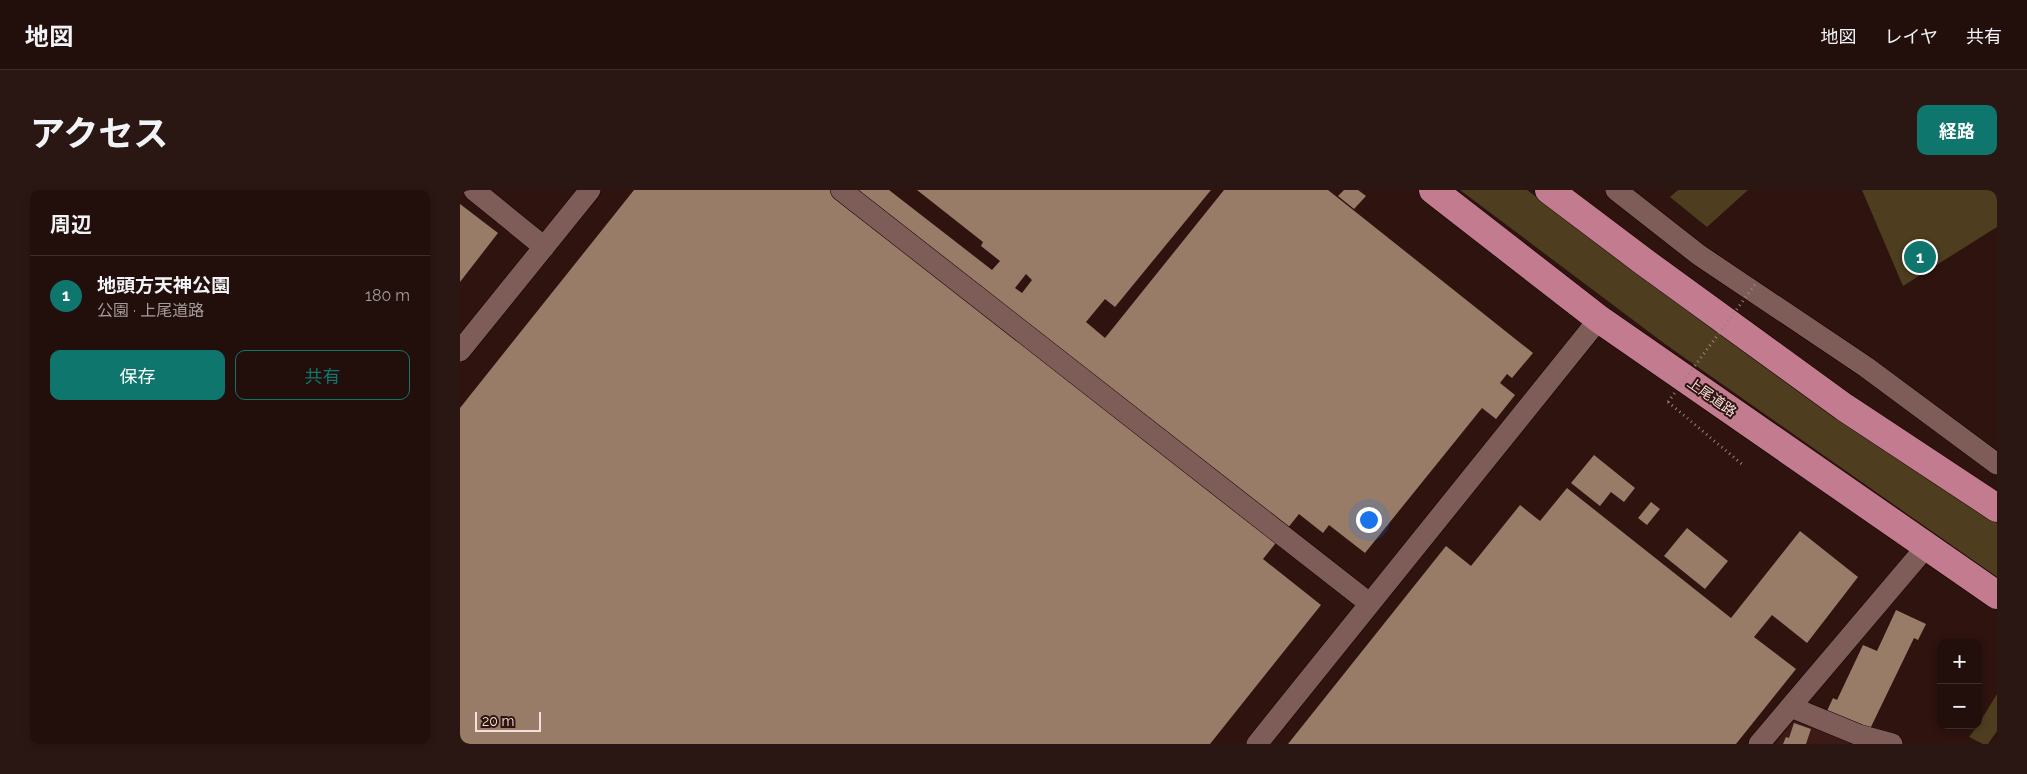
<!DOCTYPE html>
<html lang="ja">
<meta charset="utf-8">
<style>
:root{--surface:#220e0b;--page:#2a1714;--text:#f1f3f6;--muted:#a29c9d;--line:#3f2e2c;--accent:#0f766e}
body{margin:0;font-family:Raleway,"Noto Sans JP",sans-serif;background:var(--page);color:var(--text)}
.controls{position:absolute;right:15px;bottom:15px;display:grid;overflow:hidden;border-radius:10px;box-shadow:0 2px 8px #0003}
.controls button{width:45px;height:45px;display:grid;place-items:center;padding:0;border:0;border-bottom:1px solid var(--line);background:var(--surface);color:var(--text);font:25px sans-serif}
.scale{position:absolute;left:15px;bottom:12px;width:66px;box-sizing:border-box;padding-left:5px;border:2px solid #f4e0dd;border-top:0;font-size:14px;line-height:18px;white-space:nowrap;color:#f4e0dd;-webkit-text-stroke:4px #2e130f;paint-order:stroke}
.you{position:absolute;left:908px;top:329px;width:18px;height:18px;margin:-12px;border:4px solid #fff;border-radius:50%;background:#1a73e8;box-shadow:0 0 0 8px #1a73e833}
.badge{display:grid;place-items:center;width:32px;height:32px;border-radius:50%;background:var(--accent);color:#fff;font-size:16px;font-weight:700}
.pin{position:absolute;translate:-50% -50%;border:2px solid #fff;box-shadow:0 1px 5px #0006}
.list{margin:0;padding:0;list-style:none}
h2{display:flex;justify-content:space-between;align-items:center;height:65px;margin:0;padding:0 20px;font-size:21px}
h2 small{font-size:16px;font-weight:400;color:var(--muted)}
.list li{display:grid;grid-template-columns:32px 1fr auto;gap:15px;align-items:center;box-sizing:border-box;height:80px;padding:0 20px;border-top:1px solid var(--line)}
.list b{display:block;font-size:19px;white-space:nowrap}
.list p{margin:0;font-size:16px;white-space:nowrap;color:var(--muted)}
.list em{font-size:16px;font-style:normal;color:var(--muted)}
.actions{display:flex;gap:10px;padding:15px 20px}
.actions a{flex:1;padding:11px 0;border:1px solid var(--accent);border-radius:10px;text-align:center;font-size:18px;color:var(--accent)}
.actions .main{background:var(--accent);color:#fff}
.map{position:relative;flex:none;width:1537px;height:554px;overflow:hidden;border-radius:10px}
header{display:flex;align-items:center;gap:30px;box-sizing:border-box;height:70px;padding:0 25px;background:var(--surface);border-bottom:1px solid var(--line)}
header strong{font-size:24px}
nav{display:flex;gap:28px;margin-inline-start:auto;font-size:18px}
.intro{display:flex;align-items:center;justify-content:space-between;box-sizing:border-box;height:120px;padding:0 30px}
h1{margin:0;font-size:35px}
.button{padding:12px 22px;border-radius:10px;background:var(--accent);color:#fff;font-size:18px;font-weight:700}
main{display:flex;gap:30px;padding:0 30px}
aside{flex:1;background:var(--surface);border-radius:10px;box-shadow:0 2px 8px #0003}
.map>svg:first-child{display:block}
.built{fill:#3c1a16}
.green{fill:#4e3e1f}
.building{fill:#987c68;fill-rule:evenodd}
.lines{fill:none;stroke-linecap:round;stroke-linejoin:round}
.minor-casing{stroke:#140101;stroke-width:22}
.highway-casing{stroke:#140101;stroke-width:29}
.path{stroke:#98817d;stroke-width:3;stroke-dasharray:1 4;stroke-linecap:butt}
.minor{stroke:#7e5c57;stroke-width:21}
.highway{stroke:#c27b8f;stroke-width:28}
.path-bridge{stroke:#98817d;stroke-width:3;stroke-dasharray:1 4;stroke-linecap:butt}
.labels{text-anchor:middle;stroke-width:4;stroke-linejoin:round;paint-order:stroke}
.street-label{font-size:14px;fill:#f4e0dd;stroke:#2e130f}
</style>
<header>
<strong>地図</strong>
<nav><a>地図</a><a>レイヤ</a><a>共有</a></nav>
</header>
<div class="intro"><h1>アクセス</h1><a class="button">経路</a></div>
<main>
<aside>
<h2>周辺<small></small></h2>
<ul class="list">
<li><span class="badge">1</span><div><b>地頭方天神公園</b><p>公園 · 上尾道路</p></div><em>180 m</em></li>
</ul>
<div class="actions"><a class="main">保存</a><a>共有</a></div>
</aside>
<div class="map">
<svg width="1537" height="554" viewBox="0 0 1537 554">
<rect width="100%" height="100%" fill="#2e130f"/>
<!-- built -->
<polygon class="built" points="1334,531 1411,554 1315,554"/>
<!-- green -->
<g class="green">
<polygon points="1000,0 1067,0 1223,117 1537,329 1537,387 1205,154"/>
<polygon points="1218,0 1288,0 1247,37 1210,7"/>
<polygon points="1402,0 1537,0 1537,37 1443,96"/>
<polygon points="1537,504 1537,541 1528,554 1523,554 1509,547 1518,535"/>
</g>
<!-- building -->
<g class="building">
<path d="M174 0H429L532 80 540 71 521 56 523 52 457 0H751L655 117 645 109 626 132 645 148 764 0H868L1073 163 1052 188 1047 184 1040 193 1055 205 1036 229 1022 218 905 363 869 335 863 343 839 324 803 369 861 415 750 554H0V218ZM566 84 572 90 562 103 555 98Z"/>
<polygon points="884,0 898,0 906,6 894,19 878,6"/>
<polygon points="0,14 38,43 0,92"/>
<polygon points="1134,265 1175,298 1164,312 1151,302 1140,316 1111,293"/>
<polygon points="1107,298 1271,428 1340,341 1398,387 1347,453 1312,425 1294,447 1336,479 1276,554 828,554 986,356 1011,376 1060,315 1080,331"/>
<polygon points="1191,312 1200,319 1187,335 1178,328"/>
<polygon points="1227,338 1268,371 1245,399 1204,366"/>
<polygon points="1436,420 1466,434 1458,450 1454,448 1409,541 1367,521 1373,508 1377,510 1403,455 1417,461"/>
<polygon points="1334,533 1351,539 1346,554 1323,554 1326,547 1329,548"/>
</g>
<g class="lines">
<!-- minor casing -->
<g class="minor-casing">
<g id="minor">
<polyline points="14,0 84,57"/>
<polyline points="381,0 909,413"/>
<polyline points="1156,0 1239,65 1406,177 1537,274"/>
<polyline points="0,161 130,0"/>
<polyline points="1331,517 1399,545 1432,554"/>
<polyline points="797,554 1139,129"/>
<polyline points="1299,554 1466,357"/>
</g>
</g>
<!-- highway casing -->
<g class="highway-casing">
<g id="highway">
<polyline points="973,0 1139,129 1537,405"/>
<polyline points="1089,0 1183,71 1384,217 1537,318"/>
</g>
</g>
<!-- path -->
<polyline class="path" points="1208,212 1283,275"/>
<!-- minor -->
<use href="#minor" class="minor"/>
<!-- highway -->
<use href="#highway" class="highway"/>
<!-- path-bridge -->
<polyline class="path-bridge" points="1208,212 1297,92"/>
</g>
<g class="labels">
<!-- street labels -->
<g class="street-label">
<text transform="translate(1252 207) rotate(35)" y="5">上尾道路</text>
</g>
</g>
</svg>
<div class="controls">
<button>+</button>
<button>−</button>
</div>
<div class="scale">20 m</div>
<div class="you"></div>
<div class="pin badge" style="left:1460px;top:67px">1</div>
</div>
</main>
